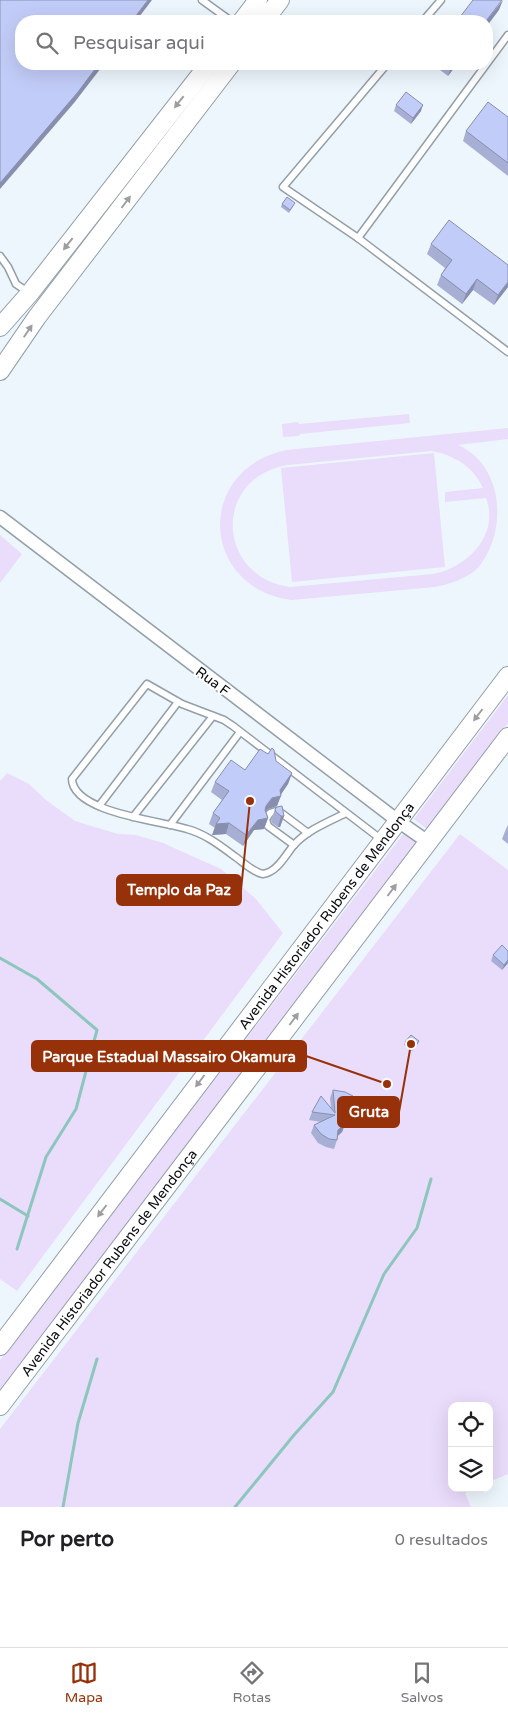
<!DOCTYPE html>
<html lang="pt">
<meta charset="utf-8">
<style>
:root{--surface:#fff;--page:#f2f2f2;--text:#202124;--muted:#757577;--line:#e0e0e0;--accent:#973109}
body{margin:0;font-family:"Varela Round",sans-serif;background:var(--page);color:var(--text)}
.controls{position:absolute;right:15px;bottom:15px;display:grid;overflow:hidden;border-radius:10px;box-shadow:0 5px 20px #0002}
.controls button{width:45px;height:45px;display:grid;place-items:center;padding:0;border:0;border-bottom:1px solid var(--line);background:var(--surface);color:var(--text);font:25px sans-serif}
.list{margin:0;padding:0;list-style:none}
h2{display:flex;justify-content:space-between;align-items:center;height:65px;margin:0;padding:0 20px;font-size:21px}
h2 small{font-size:16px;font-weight:400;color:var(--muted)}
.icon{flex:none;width:28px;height:28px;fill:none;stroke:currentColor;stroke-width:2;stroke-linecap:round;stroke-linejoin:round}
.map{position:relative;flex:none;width:508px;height:1507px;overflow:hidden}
.search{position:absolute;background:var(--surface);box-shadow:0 5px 20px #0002;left:15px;right:15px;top:15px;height:55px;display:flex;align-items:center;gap:12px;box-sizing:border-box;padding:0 18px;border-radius:20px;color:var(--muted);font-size:19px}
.sheet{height:140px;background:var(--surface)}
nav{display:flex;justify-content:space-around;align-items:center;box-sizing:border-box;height:70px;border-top:1px solid var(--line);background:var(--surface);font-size:14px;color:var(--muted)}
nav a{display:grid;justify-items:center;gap:2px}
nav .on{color:var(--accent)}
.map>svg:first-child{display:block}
.green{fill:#eadcfb;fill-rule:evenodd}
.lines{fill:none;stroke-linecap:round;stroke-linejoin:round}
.stream{stroke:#8cc6bc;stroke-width:3}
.lane-casing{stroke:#939fa9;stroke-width:9}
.street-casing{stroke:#939fa9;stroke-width:15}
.secondary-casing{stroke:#939fa9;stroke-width:20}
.lane{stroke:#fff;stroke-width:6}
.street{stroke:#fff;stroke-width:12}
.secondary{stroke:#fff;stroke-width:18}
.wall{fill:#a7afd5}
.shaded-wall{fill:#888fae}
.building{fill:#c2ccf8;stroke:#888fae}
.oneway{fill:#9d9e9f}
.labels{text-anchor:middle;stroke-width:4.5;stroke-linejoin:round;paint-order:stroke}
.street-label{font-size:14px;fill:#090d10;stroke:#fff}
.leader{fill:none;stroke:#973109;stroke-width:2}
.callout-dot{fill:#973109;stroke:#fff;stroke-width:2}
.callout{fill:#973109;stroke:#973109;stroke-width:2}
.callout-label{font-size:15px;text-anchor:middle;font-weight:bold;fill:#fff}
</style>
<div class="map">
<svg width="508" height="1507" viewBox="0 0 508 1507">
<rect width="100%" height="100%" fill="#eef6fd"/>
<!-- green -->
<g class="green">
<polygon points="409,414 410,423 300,434 299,436 283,437 282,424 298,422 299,424"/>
<path d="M508 428V439L458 445C505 466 508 533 477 569 465 579 451 584 435 587L292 600C199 588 195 468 287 450ZM431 451C454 455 473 466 483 488L445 492V502L486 498C500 535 467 568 433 574L290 587C215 576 213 477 288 465Z"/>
<polygon points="434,453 445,567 292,582 281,468"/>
<polygon points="0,535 22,554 0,583"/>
<polygon points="508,695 508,723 427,829 414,819"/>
<polygon points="7,773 29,784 46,800 75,821 118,834 136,835 163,843 221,869 256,899 283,933 17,1291 0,1279 0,781"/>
<polygon points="404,833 417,842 0,1391 0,1360"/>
<polygon points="460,834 508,870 508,1474 489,1482 489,1406 452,1406 452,1488 476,1488 465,1493 471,1507 0,1507 0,1429"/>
</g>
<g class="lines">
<!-- stream -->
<g class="stream">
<polyline points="0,958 37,979 97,1030 76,1109 46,1157 17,1249"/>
<polyline points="0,1199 28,1216"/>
<polyline points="63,1507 78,1423 97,1359"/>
<polyline points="235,1507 294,1435 333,1392 384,1274 417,1228 431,1179"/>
</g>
<!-- lane casing -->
<g class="lane-casing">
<g id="lane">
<polyline points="202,0 231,21"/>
<polyline points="423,21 441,0"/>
<polyline points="387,64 283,187 358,238 508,35"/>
<polyline points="358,238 508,352"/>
<polyline points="0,256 8,267 16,284 28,292"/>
<polyline points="99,806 178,702"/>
<path d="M346 813C328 822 307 830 293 846 285 856 277 872 263 874 253 872 245 864 237 858 222 847 206 834 187 829 163 821 73 813 72 779L147 684 182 704 224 720 233 726 382 840"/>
<polyline points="133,817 213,716"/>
<polyline points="170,825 240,732"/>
<polyline points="294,845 268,826 266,819 270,813 276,811 280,812 308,833"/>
</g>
</g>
<!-- street casing -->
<g class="street-casing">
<polyline id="street" points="0,517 398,821 428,842"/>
</g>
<!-- secondary casing -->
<g class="secondary-casing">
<g id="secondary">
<polyline points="242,21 258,0"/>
<polyline points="264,21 280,0"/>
<polyline points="0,327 30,293 209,64"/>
<polyline points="0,371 37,317 231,64"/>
<path id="s1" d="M0 1346 508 676"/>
<path id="s2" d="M0 1406 508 737"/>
</g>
</g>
<!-- lane -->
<use href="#lane" class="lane"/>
<!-- street -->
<use href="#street" class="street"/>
<!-- secondary -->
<use href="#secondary" class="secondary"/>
</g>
<!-- wall -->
<g class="wall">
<polygon points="432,64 457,64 448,76"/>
<polygon points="396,105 421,111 411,124 394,111"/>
<polygon points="508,117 508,176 463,141 466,131"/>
<polygon points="282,204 294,205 289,213 281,207"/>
<polygon points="431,244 508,287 494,305 473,290 462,304 437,285 441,275 445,268 427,254"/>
<polygon points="276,761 292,773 288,784 280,795 277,806 268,809 266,811 268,818 264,829 254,830 243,846 226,834 212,835 215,828 209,824 213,813 222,800 211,792 215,782 245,770"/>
<polygon points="275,809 284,816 280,827 278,827 272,823 271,820"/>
<polygon points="508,825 508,844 502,839 506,829"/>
<polygon points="493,955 508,963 502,970 491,961"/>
<polygon points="419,1041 418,1044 412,1051 404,1045 405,1042"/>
<polygon points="333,1090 355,1111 348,1116 342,1132 338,1136 337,1140 334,1149 326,1147 318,1143 311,1133 314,1125 321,1122 309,1120 312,1112 331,1108 330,1098"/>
</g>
<!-- shaded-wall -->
<g class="shaded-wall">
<polygon points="148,0 152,0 136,21 132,21"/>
<polygon points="503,0 499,10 487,26 487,21 486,21"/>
<polygon points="99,64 104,64 74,103 0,189 0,183"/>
<polygon points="453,64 457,64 448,76 452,65"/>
<polygon points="423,105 421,111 411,124 413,118"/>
<polygon points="477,279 473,290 462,304 466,294"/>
<polygon points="508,282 508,287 494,305 498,295"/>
<polygon points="292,773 288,784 280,796 281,796 277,806 268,809 262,816 266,806 272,798 280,790"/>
<polygon points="281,816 284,816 280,827 278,827"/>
<polygon points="268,818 264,829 254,830 243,846 246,835 258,820"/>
<polygon points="229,823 226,834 212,835 216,824"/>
<polygon points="508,960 508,963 502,970 504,965"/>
<polygon points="358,1103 355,1111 345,1118 348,1110"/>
<polygon points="348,1117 342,1132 335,1138 338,1130"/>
</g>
<!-- building -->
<g class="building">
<polygon points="0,0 148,0 132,21 21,21 21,64 99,64 78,92 0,183"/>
<polygon points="473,0 502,0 486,21 457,21"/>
<polygon points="406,92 423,105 413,118 396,105"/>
<polygon points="488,102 508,117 508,163 466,131"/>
<polygon points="287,197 295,203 290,210 282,204"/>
<polygon points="449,220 508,265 508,282 498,295 477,279 466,294 441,275 452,260 431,244"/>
<polygon points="272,748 274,750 276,761 292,773 280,790 281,796 272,798 266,806 265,810 268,818 258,820 246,835 229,823 216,824 220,818 213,813 229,791 215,782 231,760 245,770 260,749 268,754"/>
<polygon points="282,806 284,816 281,816 276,812 275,809 277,807"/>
<polygon points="502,945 508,951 508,960 504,965 493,955"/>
<polygon points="411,1035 419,1041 413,1048 405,1042"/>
<polygon points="333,1090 345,1092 353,1096 358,1103 348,1110 348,1117 345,1124 338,1130 337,1140 329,1139 321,1134 314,1125 335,1115 312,1112 321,1096 335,1113"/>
</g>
<!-- one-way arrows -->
<defs><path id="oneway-solid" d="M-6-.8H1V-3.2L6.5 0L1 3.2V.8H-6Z" transform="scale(1.25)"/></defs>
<g class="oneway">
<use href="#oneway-solid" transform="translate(179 102) rotate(128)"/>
<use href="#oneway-solid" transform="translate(126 202) rotate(-53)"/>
<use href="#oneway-solid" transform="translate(68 244) rotate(128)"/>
<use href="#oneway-solid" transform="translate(28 331) rotate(-56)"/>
<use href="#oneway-solid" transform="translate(478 715) rotate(127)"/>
<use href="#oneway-solid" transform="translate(392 890) rotate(-53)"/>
<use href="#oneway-solid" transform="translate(294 1019) rotate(-53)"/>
<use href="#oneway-solid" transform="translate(200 1081) rotate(127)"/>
<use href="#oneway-solid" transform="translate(102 1211) rotate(127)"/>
</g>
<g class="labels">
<!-- street labels -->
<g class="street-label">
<text transform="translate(213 681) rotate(37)" y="5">Rua F</text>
<text dy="5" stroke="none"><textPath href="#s1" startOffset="540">Avenida Historiador Rubens de Mendonça</textPath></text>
<text dy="5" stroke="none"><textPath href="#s2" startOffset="180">Avenida Historiador Rubens de Mendonça</textPath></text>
</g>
</g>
<!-- callouts -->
<path class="leader" d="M250 801L241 890M387 1084L306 1056M411 1044L399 1112"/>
<g class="callout-dot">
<circle cx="250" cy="801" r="5"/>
<circle cx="387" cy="1084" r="5"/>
<circle cx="411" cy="1044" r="5"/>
</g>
<g class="callout">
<rect x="117" y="875" width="124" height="30" rx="5"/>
<rect x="32" y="1041" width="274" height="30" rx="5"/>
<rect x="338" y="1097" width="61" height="30" rx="5"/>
</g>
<g class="callout-label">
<text x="179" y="895">Templo da Paz</text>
<text x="169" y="1062">Parque Estadual Massairo Okamura</text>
<text x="369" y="1117">Gruta</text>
</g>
</svg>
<div class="controls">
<button><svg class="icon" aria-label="locate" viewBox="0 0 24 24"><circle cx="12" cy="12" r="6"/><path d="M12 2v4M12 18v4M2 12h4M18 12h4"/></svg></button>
<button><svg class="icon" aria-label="layers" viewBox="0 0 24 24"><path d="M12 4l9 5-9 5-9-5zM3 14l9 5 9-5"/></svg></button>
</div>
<div class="search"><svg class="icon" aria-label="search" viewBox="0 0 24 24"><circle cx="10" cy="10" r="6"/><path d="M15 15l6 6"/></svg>Pesquisar aqui</div>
</div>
<section class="sheet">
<h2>Por perto<small>0 resultados</small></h2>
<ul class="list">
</ul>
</section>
<nav>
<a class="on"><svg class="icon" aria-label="map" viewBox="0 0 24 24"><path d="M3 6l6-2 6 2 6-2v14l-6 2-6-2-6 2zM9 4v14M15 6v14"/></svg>Mapa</a>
<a><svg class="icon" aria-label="directions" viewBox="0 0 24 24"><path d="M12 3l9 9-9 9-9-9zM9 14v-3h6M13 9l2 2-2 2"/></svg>Rotas</a>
<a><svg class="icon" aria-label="saved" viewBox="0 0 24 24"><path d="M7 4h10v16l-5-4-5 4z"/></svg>Salvos</a>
</nav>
